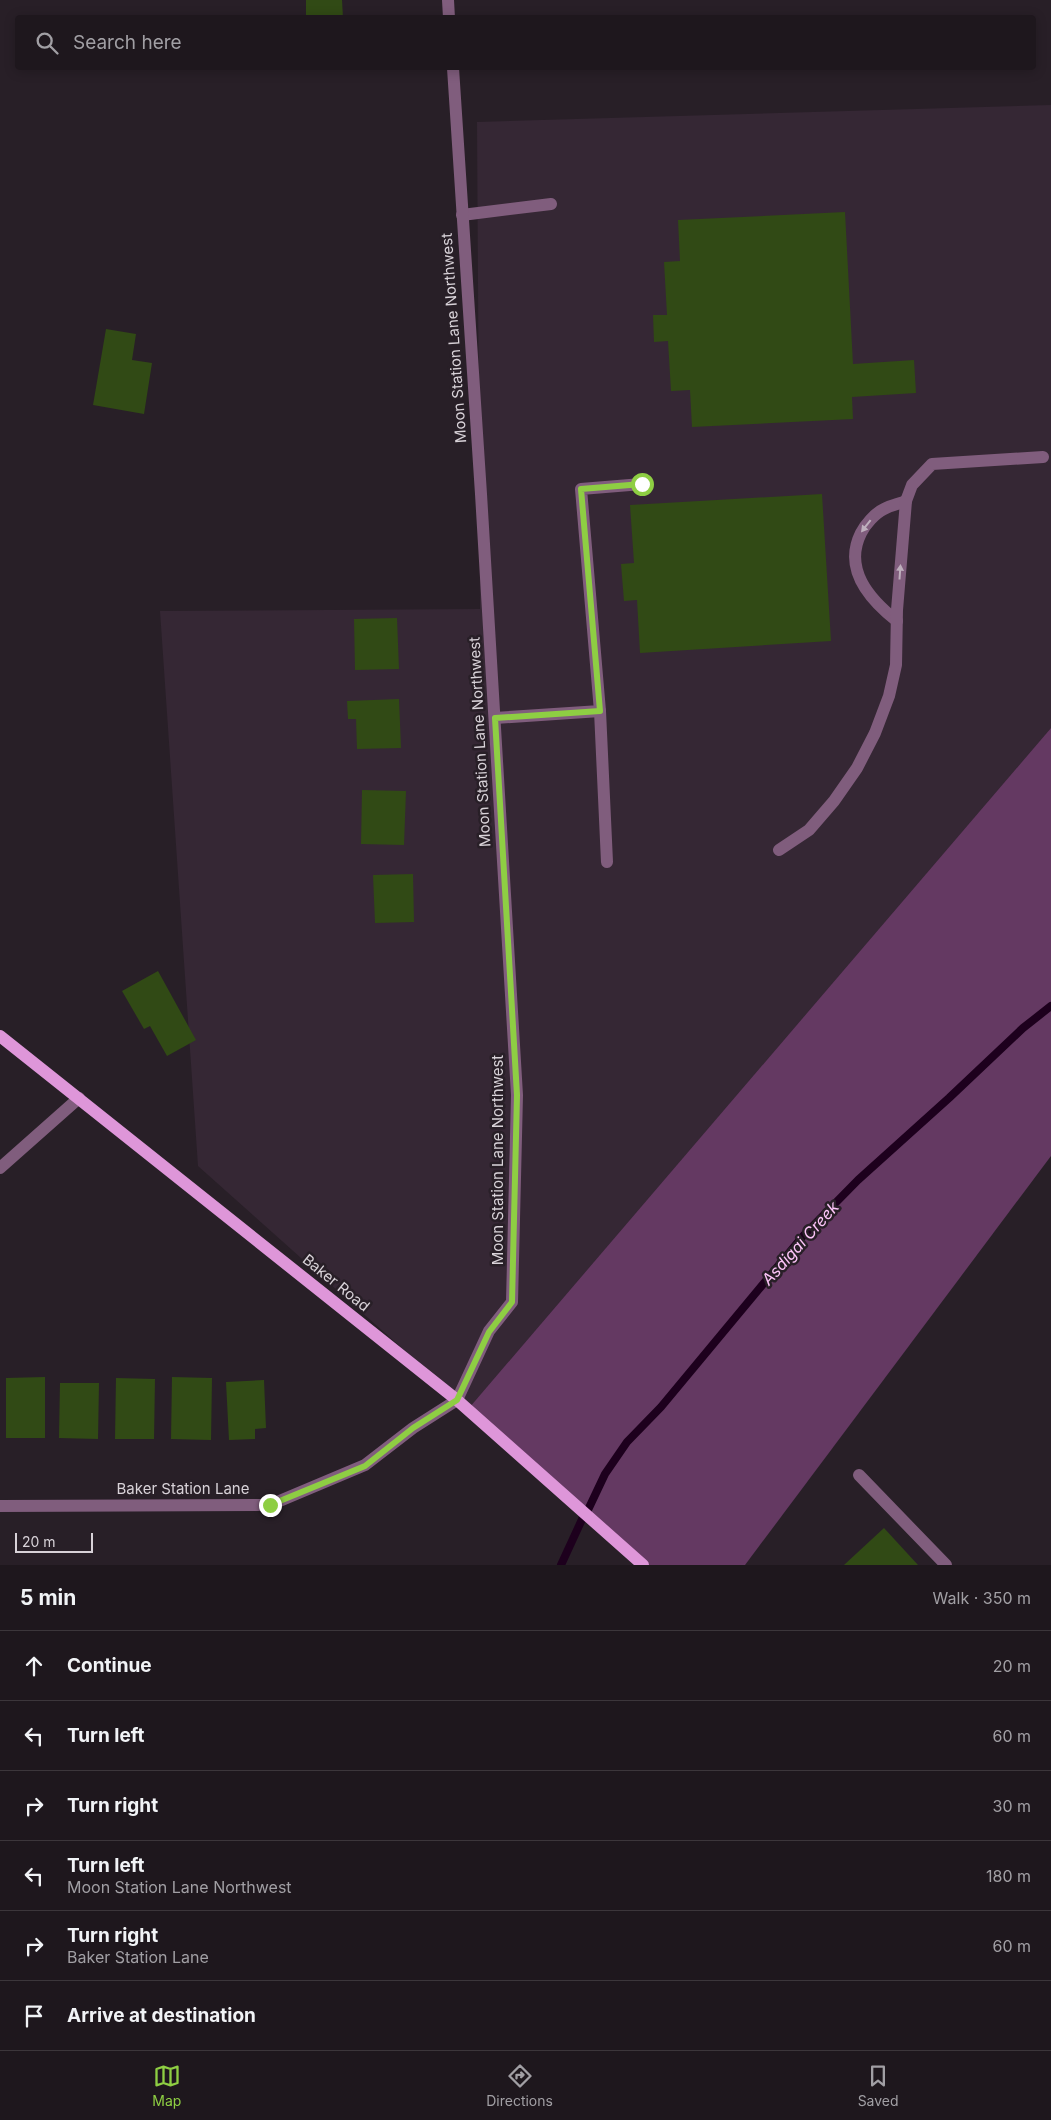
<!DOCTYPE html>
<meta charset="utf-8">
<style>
:root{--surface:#1e171d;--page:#2b242a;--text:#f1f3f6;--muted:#a19fa4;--line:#3c363b;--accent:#8ece43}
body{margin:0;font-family:Inter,sans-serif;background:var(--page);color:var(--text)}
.scale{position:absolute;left:15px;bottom:12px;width:78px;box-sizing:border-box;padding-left:5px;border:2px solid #d8d2d8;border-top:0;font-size:14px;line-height:18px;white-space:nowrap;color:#d8d2d8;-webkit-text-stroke:4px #281f27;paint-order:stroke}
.stop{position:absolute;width:15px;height:15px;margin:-11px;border:4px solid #8ece43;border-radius:50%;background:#fff}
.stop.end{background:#8ece43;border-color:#fff;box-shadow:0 1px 5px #0008}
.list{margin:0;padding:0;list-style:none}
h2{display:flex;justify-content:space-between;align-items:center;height:65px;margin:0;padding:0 20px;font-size:21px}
h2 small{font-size:16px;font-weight:400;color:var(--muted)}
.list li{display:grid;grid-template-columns:32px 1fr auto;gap:15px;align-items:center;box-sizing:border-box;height:70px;padding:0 20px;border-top:1px solid var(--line)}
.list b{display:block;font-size:19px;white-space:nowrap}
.list p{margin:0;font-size:16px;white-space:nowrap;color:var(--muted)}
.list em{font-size:16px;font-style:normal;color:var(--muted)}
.icon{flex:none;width:28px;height:28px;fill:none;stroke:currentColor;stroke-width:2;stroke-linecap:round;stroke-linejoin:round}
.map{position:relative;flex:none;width:1051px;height:1565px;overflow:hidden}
.search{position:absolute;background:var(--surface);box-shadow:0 2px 12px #0003;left:15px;right:15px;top:15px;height:55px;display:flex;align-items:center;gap:12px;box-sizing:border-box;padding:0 18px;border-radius:5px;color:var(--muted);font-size:19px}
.sheet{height:485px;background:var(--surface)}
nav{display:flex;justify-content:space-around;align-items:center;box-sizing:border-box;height:70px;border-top:1px solid var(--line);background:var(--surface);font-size:14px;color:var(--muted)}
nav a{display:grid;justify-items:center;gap:2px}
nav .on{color:var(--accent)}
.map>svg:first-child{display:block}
.built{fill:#352734}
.forest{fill:#643962}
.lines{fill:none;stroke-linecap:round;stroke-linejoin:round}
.stream{stroke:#1d001d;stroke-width:8}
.building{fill:#314a15}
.minor{stroke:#805d7d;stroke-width:12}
.major{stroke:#de96d9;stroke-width:12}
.oneway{fill:#beafbd}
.route{stroke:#8ece43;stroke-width:6}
.labels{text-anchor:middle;stroke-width:5;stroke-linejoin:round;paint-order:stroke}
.street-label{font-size:15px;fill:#d8d2d8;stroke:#281f27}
.water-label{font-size:16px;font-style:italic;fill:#fdc5f9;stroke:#281f27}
</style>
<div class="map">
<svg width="1051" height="1565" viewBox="0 0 1051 1565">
<rect width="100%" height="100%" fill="#281f27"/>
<!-- built -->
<polygon class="built" points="1051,105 1051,728 469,1408 198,1166 160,611 480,609 477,122"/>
<!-- forest -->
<polygon class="forest" points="1051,728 1051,1156 745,1565 645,1565 469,1408"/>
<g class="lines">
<!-- stream -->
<g class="stream">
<polyline points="587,1512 605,1474 627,1442 661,1407 803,1236 858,1180 949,1098 1023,1028 1051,1006"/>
<polyline points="561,1565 584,1515"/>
</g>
</g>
<!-- building -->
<g class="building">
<polygon points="306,0 342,0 343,18 306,18"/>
<polygon points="845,212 853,364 914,360 916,393 852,397 853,419 692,427 690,390 671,391 668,341 654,342 653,315 667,315 664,262 680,261 678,220"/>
<polygon points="106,329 136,334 132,360 152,363 144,414 93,405"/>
<polygon points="822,494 831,641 640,653 637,600 624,601 621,564 634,563 630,505"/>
<polygon points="397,618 399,669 355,670 354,619"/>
<polygon points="399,699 401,748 357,749 356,719 348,719 347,701"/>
<polygon points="362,790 406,791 404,845 361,844"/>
<polygon points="413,874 414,922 375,923 373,875"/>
<polygon points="158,971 196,1040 167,1056 150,1026 144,1029 122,991"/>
<polygon points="45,1377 45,1438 6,1438 6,1378"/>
<polygon points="172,1377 212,1378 211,1440 171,1439"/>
<polygon points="116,1378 155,1379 154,1439 115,1439"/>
<polygon points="264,1380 266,1428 255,1429 255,1439 229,1440 226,1382"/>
<polygon points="60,1383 99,1383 98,1439 59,1438"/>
<polygon points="884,1528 918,1565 844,1565"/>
</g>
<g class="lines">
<!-- minor -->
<g class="minor">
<polyline points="448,0 449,18"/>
<polyline points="462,215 551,204"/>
<path d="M897 621C869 599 843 569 861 533 865 525 875 513 884 509 891 505 899 504 906 501"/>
<polyline points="600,711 607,862"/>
<polyline points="495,718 600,711 581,489 642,484"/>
<polyline points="779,850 809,830 834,801 857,768 875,733 889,696 896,665 897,610 906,501 912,485 932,464 1043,457"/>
<polyline points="0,1168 79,1098"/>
<polyline points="859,1475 946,1565"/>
<polyline points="0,1506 270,1505 365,1465 413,1428 457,1400 489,1331 512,1302 517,1095 481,494 453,68"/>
</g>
<!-- major -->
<polyline class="major" points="0,1036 457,1400 643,1565"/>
</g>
<!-- one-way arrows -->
<defs><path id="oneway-solid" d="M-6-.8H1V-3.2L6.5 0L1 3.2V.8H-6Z" transform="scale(1.25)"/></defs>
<g class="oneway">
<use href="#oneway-solid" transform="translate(866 526) rotate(128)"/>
<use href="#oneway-solid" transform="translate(900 572) rotate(-86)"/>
</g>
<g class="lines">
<!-- route -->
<polyline class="route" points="270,1505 365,1466 413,1428 457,1400 489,1332 512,1302 517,1095 495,718 600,711 581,489 642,484"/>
</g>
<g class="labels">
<!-- street labels -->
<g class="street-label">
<text transform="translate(454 338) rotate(-94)" y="5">Moon Station Lane Northwest</text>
<text transform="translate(480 742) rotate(-93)" y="5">Moon Station Lane Northwest</text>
<text transform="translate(498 1160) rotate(-90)" y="5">Moon Station Lane Northwest</text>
<text transform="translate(336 1283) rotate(39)" y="5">Baker Road</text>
<text x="183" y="1494">Baker Station Lane</text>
</g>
<!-- water labels -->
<g class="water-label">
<text transform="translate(800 1243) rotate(-48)" y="6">Asdigai Creek</text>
</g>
</g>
</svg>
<div class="scale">20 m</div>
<div class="stop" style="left:642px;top:484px"></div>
<div class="stop end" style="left:270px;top:1505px"></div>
<div class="search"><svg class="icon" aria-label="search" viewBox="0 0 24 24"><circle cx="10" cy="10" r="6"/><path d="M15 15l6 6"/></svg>Search here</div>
</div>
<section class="sheet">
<h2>5 min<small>Walk · 350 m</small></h2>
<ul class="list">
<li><svg class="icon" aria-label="ahead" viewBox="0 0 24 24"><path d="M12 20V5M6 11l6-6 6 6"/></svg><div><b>Continue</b></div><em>20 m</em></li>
<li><svg class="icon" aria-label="left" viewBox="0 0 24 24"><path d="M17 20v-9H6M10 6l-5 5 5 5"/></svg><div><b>Turn left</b></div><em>60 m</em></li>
<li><svg class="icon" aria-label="right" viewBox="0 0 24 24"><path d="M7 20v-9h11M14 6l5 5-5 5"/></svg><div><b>Turn right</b></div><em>30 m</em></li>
<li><svg class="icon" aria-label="left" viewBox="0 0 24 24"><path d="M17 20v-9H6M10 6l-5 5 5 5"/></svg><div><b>Turn left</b><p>Moon Station Lane Northwest</p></div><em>180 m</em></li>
<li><svg class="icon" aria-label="right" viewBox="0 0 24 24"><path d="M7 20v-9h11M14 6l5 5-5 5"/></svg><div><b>Turn right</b><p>Baker Station Lane</p></div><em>60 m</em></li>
<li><svg class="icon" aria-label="arrive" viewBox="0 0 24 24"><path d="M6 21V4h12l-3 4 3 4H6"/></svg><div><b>Arrive at destination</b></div></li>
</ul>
</section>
<nav>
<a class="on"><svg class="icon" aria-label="map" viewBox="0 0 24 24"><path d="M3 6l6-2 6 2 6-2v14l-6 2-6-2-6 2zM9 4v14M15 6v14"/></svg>Map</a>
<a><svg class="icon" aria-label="directions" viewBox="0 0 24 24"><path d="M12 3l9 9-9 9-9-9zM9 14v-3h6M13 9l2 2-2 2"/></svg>Directions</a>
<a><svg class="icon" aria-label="saved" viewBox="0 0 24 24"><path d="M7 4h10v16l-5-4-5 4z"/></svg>Saved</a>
</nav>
